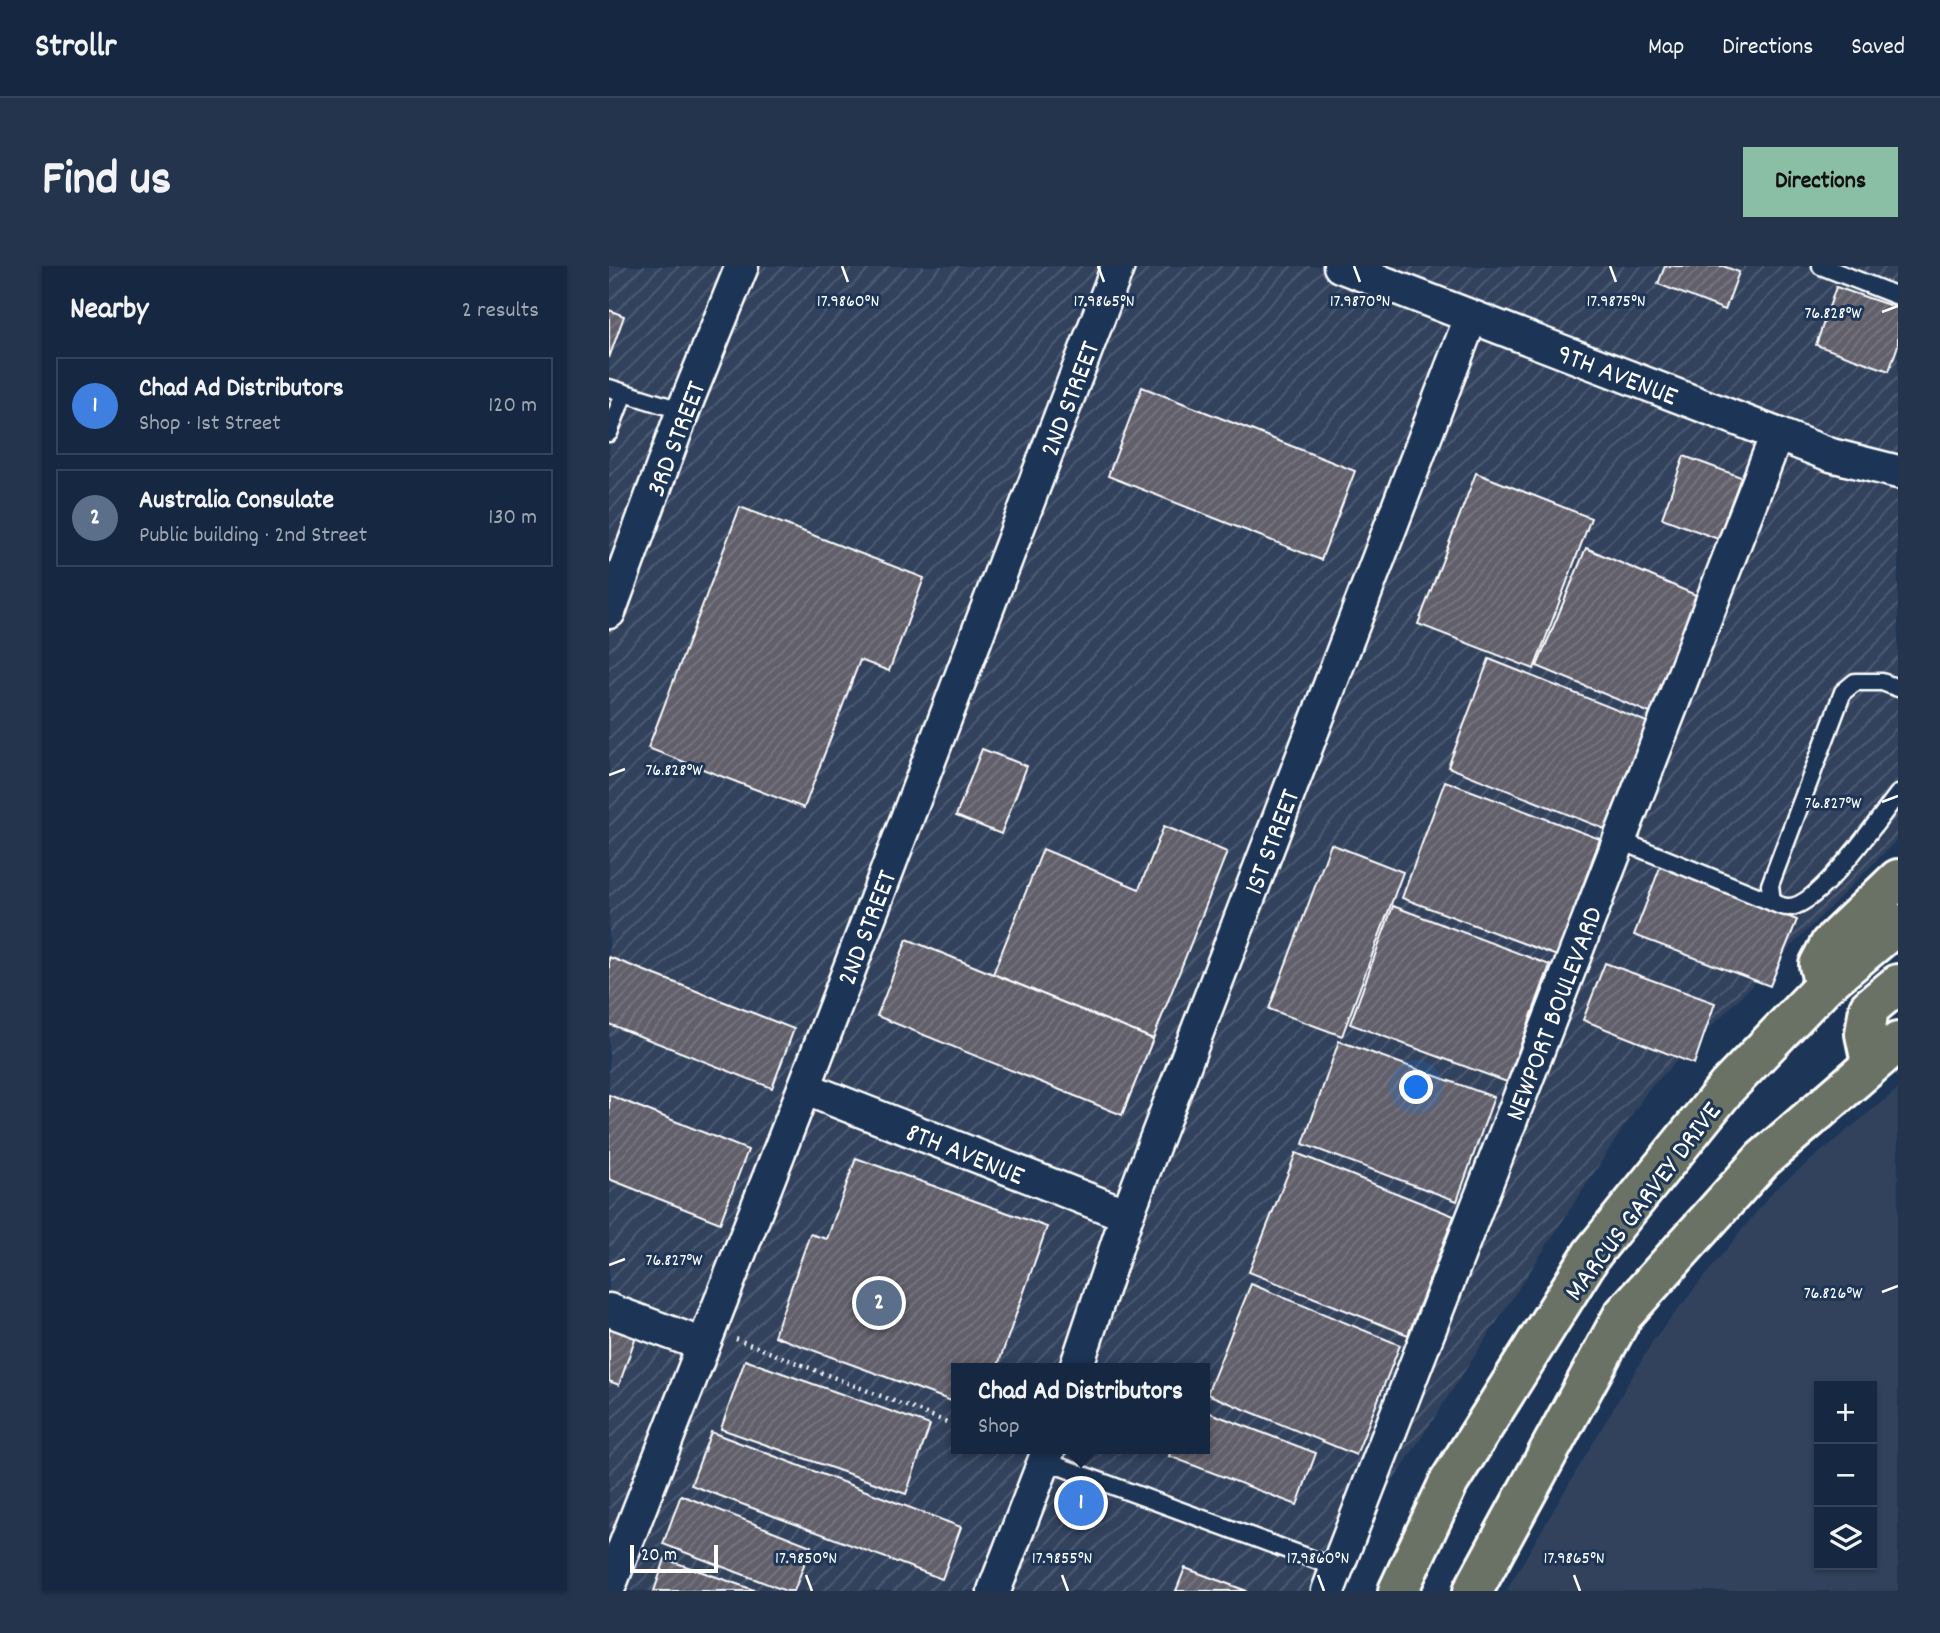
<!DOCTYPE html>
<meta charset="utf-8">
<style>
:root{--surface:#162841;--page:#23344c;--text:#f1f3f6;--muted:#9ea6b1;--line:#35445a;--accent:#8abfa5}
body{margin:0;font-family:Dekko,sans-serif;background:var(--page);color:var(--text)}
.controls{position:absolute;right:21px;bottom:21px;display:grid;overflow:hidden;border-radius:0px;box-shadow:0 2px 5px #0004}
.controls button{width:63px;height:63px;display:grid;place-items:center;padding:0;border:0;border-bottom:2px solid var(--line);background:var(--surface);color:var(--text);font:35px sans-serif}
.scale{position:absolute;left:21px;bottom:18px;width:88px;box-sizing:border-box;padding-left:7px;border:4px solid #fff;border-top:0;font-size:19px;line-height:24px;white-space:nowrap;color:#fff;-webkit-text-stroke:5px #1d3557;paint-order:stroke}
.you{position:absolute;left:808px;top:822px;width:24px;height:24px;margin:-18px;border:5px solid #fff;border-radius:50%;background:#1a73e8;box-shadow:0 0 0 10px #1a73e833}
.badge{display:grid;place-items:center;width:46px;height:46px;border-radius:50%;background:var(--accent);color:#fff;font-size:23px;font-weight:700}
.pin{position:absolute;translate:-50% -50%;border:4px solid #fff;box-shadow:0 2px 7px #0006}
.popup{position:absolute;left:342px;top:1097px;width:259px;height:91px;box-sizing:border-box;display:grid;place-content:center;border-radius:0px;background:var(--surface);filter:drop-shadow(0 2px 5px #0005);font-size:23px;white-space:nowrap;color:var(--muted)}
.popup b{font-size:26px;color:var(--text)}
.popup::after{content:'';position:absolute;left:50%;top:100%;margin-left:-14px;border:14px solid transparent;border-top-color:var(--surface)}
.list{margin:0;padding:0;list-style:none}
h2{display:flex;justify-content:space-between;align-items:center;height:91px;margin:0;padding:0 28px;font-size:30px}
h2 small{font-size:23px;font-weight:400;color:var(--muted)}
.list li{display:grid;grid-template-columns:46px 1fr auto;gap:21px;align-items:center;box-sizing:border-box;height:98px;margin:0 14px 14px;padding:0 14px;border:2px solid var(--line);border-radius:0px}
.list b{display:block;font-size:26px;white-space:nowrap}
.list p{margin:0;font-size:23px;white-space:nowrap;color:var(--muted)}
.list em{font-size:23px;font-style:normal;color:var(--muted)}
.icon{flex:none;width:38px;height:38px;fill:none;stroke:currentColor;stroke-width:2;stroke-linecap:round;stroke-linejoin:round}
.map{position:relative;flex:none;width:1289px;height:1325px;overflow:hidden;border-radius:0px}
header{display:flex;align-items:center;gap:42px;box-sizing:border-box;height:98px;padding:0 35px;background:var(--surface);border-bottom:2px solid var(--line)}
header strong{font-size:33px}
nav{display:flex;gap:38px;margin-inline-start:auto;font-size:24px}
.intro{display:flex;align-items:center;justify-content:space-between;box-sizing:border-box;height:168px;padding:0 42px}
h1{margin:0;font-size:49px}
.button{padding:18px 32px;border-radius:0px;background:var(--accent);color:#111;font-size:24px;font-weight:700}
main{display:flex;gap:42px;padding:0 42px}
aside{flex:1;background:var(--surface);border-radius:0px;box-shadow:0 2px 5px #0004}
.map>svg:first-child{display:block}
.built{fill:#31425d;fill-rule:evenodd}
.industrial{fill:url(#industrial-furrows);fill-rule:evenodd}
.building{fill:url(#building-hatch);stroke:#fff;stroke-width:2}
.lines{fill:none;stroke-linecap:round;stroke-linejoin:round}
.service-casing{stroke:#fff;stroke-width:21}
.minor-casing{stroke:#fff;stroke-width:37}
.trunk-casing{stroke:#fff;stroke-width:44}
.path{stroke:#fff;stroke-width:4.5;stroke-dasharray:2 5;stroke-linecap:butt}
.service{stroke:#1d3557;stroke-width:16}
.minor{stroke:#1d3557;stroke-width:32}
.trunk{stroke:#6a7266;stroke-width:38}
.ticks{fill:none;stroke:#fff;stroke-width:2.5}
.labels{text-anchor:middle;stroke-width:6;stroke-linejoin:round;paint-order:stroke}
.street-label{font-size:28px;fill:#fff;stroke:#1d3557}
.ticks-label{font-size:18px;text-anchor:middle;fill:#fff;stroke:#1d3557;stroke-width:6;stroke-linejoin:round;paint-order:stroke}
</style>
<header>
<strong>Strollr</strong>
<nav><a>Map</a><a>Directions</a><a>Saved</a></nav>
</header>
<div class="intro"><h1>Find us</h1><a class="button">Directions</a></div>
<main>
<aside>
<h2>Nearby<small>2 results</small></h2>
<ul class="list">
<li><span class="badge" style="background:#3f7fe0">1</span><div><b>Chad Ad Distributors</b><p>Shop · 1st Street</p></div><em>120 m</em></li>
<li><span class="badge" style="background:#5c6f8a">2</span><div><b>Australia Consulate</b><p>Public building · 2nd Street</p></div><em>130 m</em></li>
</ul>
</aside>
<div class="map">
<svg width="1289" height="1325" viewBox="0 0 1289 1325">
<defs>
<pattern id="industrial-furrows" width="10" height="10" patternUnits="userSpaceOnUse" patternTransform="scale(1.75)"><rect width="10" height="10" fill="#31425d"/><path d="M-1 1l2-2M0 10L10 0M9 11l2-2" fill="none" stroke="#505e75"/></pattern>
<pattern id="building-hatch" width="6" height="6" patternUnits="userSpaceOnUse" patternTransform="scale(1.75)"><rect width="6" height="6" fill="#615f6b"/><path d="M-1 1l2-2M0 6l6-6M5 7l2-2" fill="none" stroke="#797781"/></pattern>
</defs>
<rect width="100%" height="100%" fill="#1d3557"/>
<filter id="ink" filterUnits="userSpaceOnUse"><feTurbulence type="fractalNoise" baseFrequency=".0143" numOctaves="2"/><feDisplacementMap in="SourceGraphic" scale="14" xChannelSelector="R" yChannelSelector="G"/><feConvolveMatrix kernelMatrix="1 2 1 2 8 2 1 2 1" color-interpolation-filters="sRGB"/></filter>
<g filter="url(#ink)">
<!-- built -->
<path class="built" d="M1289 823V1325H897L1045 1073 1165 924ZM1210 1120H1263V1299H1210Z"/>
<!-- industrial -->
<path class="industrial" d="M0 0H1289V573L1039 824 728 1301 719 1325H0ZM348 1102H596V1183H348Z"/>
<!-- building -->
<g class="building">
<polygon points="1056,0 1114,0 1130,6 1116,44 1049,18"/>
<polygon points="1227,21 1289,42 1289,79 1280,105 1207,79"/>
<polygon points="0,44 15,50 0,92"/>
<polygon points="533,121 746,205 712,294 499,210"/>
<polygon points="1075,190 1132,211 1109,273 1053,252"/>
<polygon points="867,207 982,252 925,403 809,358"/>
<polygon points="131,241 315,312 280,405 251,394 195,542 39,482"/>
<polygon points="977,282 1096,333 1048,450 928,400"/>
<polygon points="880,393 1038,456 996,563 839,501"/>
<polygon points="373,483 418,500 392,568 347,550"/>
<polygon points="836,515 991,573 948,690 793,632"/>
<polygon points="555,560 618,586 544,773 384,708 434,583 530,623"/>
<polygon points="722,578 794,606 733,770 660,743"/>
<polygon points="1052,599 1188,654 1161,720 1025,669"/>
<polygon points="784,640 941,699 898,816 741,758"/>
<polygon points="298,673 544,773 513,849 268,750"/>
<polygon points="0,691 185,763 163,822 0,758"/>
<polygon points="996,697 1106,737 1085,798 974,754"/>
<polygon points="730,775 885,831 848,935 694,878"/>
<polygon points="0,829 139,884 111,957 0,913"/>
<polygon points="687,887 845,950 799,1069 640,1006"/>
<polygon points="247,892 438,961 388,1102 348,1102 348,1137 165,1070 201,968 218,973"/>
<polygon points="642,1018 791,1079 747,1189 598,1128"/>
<polygon points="0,1061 27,1070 10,1119 0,1115"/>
<polygon points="136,1094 321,1159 297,1228 112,1163"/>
<polygon points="596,1145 707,1187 688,1239 560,1190 563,1183 596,1183"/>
<polygon points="102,1166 352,1261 333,1313 82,1219"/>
<polygon points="72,1229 202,1280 185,1325 177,1325 54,1278"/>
<polygon points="56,1293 148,1325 45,1325"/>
<polygon points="576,1302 638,1325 567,1325"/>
</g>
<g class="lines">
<!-- service casing -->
<g class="service-casing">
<g id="service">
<polyline points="1212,0 1289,30"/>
<polyline points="0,122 74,145"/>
<polyline points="0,167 15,127"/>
<polyline points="1010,574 1163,636 1161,619 1234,426 1246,416 1273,416 1289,422"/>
<path d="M1163 636C1167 638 1174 641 1179 641 1209 642 1270 552 1289 528"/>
<polyline points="436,1195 728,1302"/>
</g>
</g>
<!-- minor casing -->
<g class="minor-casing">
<g id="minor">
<polyline points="731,0 1222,189 1289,206"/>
<polyline points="0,346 74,145 133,0"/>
<polyline points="195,822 518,949"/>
<polyline points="0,1044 92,1078"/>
<polyline points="467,1102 518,949 862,51"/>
<polyline points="0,1321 195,822 509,0"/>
<polyline points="385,1325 440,1183"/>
<polyline points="719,1325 1168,168"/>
</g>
</g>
<!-- trunk casing -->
<g class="trunk-casing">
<g id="trunk">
<polyline points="1215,720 1210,699 1221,678 1289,613"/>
<polyline points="1262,797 1256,768 1260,742 1289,718"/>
<polyline points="789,1325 840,1216 983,988 1118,821 1215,720 1289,658"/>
<polyline points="864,1325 1014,1049 1154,893 1289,776"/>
</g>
</g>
<!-- path -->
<polyline class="path" points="127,1073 348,1160"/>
<!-- service -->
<use href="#service" class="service"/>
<!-- minor -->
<use href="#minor" class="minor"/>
<!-- trunk -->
<use href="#trunk" class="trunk"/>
</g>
</g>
<!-- ticks -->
<path class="ticks" d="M233 0 239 16M489 0 495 16M745 0 751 16M1001 0 1007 16M1273 46 1289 40M0 509 16 503M1273 536 1289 530M0 999 16 993M1273 1026 1289 1020M197 1309 203 1325M453 1309 459 1325M709 1309 715 1325M965 1309 971 1325"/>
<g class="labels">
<!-- street labels -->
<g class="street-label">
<text transform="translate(1009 107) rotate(21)" y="10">9TH AVENUE</text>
<text transform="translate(459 132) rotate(-69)" y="10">2ND STREET</text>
<text transform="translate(65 172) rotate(-69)" y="10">3RD STREET</text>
<text transform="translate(661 575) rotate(-69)" y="10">1ST STREET</text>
<text transform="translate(256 661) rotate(-69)" y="10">2ND STREET</text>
<text transform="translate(943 747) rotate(-69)" y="10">NEWPORT BOULEVARD</text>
<text transform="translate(357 886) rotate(22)" y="10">8TH AVENUE</text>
<text transform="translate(1032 934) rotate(-53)" y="10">MARCUS GARVEY DRIVE</text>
</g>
</g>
<g class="ticks-label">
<text x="239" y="40">17.9860°N</text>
<text x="495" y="40">17.9865°N</text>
<text x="751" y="40">17.9870°N</text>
<text x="1007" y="40">17.9875°N</text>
<text x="1224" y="52">76.828°W</text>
<text x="65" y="509">76.828°W</text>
<text x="1224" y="542">76.827°W</text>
<text x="65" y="999">76.827°W</text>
<text x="1224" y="1032">76.826°W</text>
<text x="197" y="1297">17.9850°N</text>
<text x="453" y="1297">17.9855°N</text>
<text x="709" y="1297">17.9860°N</text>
<text x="965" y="1297">17.9865°N</text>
</g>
</svg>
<div class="controls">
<button>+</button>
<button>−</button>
<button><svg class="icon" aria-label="layers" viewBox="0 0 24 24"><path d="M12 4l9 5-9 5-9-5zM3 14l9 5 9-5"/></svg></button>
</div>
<div class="scale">20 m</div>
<div class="you"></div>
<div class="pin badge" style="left:472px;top:1237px;background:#3f7fe0">1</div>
<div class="popup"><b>Chad Ad Distributors</b>Shop</div>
<div class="pin badge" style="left:270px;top:1037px;background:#5c6f8a">2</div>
</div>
</main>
